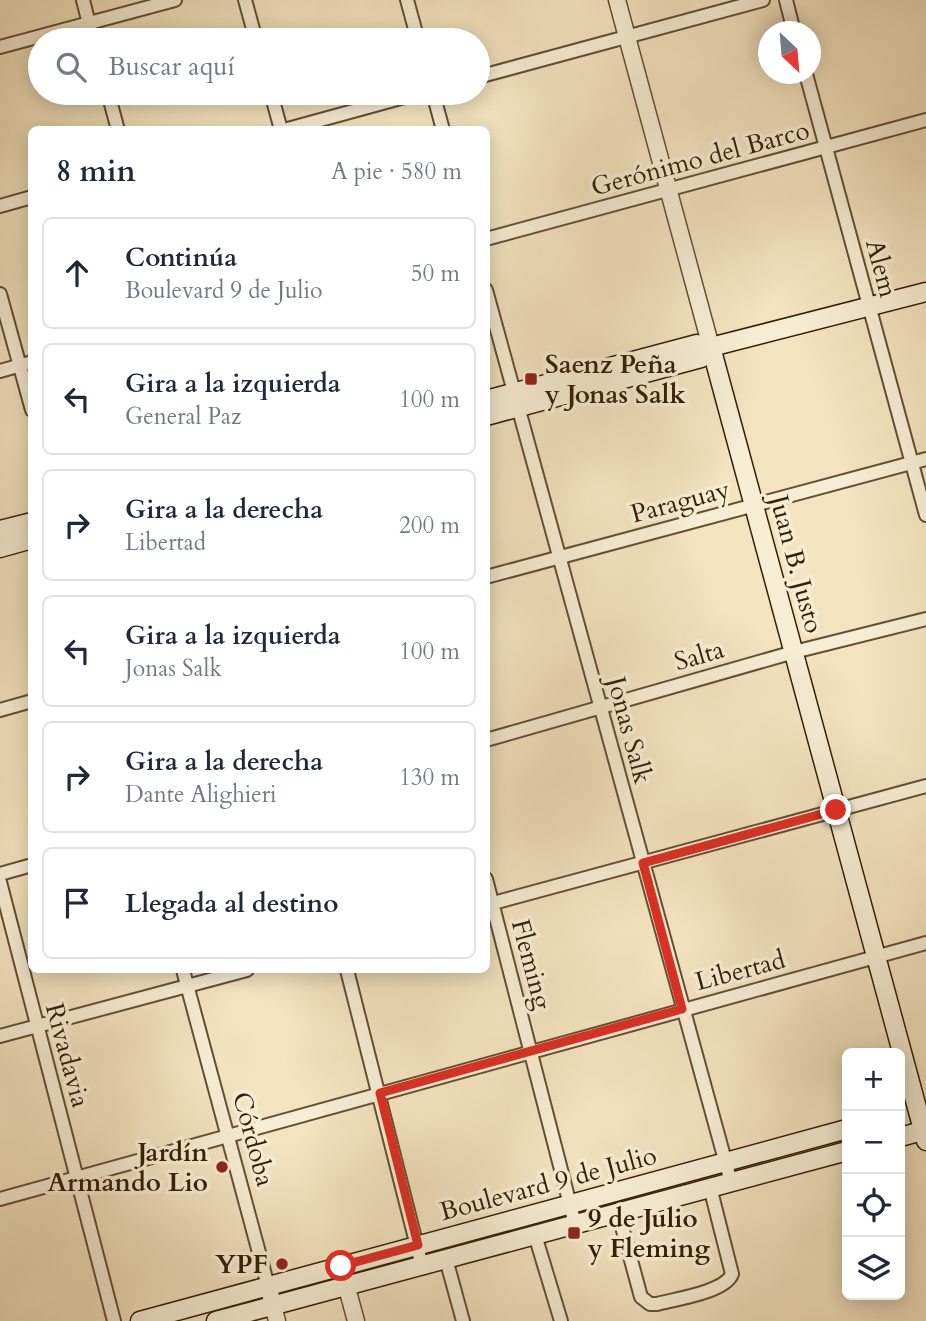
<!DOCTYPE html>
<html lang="es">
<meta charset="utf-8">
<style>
:root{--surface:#fff;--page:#f6f6f7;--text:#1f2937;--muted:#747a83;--line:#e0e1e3}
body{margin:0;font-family:Cardo,serif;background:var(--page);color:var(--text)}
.controls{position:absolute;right:21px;bottom:21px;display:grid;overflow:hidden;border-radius:10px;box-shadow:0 4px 18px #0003}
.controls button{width:63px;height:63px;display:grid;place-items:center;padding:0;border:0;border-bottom:2px solid var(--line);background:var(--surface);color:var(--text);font:35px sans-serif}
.compass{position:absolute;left:758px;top:21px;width:63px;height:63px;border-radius:50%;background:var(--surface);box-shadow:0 4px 18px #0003;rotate:154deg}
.stop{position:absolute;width:21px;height:21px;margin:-16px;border:5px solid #d93025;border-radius:50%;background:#fff}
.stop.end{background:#d93025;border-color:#fff;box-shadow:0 2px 7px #0008}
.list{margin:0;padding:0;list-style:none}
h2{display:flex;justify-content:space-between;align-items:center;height:91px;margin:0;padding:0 28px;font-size:30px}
h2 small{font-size:23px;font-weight:400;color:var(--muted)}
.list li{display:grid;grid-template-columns:46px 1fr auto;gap:21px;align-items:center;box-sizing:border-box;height:112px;margin:0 14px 14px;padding:0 14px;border:2px solid var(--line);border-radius:10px}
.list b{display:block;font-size:26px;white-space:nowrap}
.list p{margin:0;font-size:23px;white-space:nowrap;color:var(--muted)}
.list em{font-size:23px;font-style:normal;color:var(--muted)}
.icon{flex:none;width:38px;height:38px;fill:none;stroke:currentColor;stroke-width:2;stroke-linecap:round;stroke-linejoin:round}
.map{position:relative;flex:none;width:926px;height:1321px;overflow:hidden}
.search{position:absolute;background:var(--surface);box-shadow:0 4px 18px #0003;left:28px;top:28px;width:462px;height:77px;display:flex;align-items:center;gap:18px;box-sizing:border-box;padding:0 24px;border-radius:38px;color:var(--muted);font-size:26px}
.panel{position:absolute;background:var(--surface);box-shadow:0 4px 18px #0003;left:28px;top:126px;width:462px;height:847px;border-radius:10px}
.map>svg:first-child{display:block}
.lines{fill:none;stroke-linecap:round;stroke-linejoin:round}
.minor-casing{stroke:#654f33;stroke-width:16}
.tertiary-casing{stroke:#654f33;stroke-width:19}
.secondary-casing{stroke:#361e04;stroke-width:21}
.minor{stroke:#f7edd5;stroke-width:12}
.tertiary{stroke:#f7edd5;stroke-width:16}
.secondary{stroke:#f7edd5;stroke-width:18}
.route{stroke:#d93025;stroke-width:9}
.poi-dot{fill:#8f2418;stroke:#f7edd5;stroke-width:2.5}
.labels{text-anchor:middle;stroke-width:7;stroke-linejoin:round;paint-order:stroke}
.street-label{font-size:26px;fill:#361e04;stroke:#f7edd5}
.poi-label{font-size:26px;font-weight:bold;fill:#361e04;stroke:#f7edd5;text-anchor:start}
</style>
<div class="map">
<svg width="926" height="1321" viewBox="0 0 926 1321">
<rect width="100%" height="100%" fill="#f3e3bf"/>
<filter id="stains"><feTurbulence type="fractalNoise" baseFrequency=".00286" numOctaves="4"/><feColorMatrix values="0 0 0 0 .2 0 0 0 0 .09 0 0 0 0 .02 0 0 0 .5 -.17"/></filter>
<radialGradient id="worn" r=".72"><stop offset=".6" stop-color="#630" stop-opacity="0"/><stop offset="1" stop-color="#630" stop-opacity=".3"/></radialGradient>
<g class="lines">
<!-- minor casing -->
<g class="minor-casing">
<g id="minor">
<polyline points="83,0 93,40"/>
<polyline points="245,0 256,40"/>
<polyline points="407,0 418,40"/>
<polyline points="786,0 794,32"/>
<polyline points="0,47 175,0"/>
<polyline points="806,74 926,515"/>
<polyline points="478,77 763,0"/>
<polyline points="108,93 118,130"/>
<polyline points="271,93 281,130"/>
<polyline points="433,93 443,130"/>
<polyline points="284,130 419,93"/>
<polyline points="0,206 32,197"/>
<polyline points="486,239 926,120"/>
<polyline points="486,290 731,1182"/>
<polyline points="0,294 32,410"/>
<polyline points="0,371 32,362"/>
<polyline points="486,577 926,459"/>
<polyline points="0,710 32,701"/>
<polyline points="486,740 794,652 926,619"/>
<polyline points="0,874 32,865"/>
<polyline points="486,879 575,1224"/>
<polyline points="0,882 114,1321"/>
<polyline points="486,905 926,786"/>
<polyline points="183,970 268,1286"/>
<polyline points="347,970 422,1266"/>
<polyline points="0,1036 247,970"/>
<polyline points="0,1199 926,943"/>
<path d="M618 1212 641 1297 650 1304H657C676 1299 725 1292 732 1274L710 1187"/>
<polyline points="535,1235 561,1321"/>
<polyline points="446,1259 463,1321"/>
</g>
</g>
<!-- tertiary casing -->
<g class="tertiary-casing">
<g id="tertiary">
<polyline points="617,0 711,347"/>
<polyline points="341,1266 356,1321"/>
<polyline points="270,1293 277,1321"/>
</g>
</g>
<!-- secondary casing -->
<g class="secondary-casing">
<g id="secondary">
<polyline points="711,347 926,1141"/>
<polyline points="486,400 697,344 711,347 926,292"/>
<polyline points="486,416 701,358 711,347"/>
<polyline points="0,530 32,522"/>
<polyline points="0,548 32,539"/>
<polyline points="900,1137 926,1130"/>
<polyline points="140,1321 847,1129"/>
<polyline points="216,1321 847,1151"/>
</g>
</g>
<!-- minor -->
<use href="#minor" class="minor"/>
<!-- tertiary -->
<use href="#tertiary" class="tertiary"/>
<!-- secondary -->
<use href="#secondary" class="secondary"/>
</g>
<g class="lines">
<!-- route -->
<polyline class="route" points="341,1266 418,1245 380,1093 682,1009 643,863 836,810"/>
</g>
<!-- markers -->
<g class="poi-dot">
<rect x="524" y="372" width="14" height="14" rx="3.5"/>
<circle cx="222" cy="1167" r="7"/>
<rect x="567" y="1226" width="14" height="14" rx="3.5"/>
<circle cx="282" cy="1264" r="7"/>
</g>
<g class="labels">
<!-- street labels -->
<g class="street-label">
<text transform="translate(700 158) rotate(-15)" y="9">Gerónimo del Barco</text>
<text transform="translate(882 268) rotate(75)" y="9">Alem</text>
<text transform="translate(680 501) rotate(-15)" y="9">Paraguay</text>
<text transform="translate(797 564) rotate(75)" y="9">Juan B. Justo</text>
<text transform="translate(699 655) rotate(-16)" y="9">Salta</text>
<text transform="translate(630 730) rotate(75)" y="9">Jonas Salk</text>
<text transform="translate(532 964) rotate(75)" y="9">Fleming</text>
<text transform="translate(740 970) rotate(-15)" y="9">Libertad</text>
<text transform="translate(68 1055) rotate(75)" y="9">Rivadavia</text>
<text transform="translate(254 1139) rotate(75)" y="9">Córdoba</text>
<text transform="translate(548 1183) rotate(-15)" y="9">Boulevard 9 de Julio</text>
</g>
<!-- poi labels -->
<g class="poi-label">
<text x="545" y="373">Saenz Peña<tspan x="545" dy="30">y Jonas Salk</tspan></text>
<text x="208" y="1161" text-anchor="end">Jardín<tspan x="208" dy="30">Armando Lio</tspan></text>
<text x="588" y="1227">9 de Julio<tspan x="588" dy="30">y Fleming</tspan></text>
<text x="268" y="1273" text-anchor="end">YPF</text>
</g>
</g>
<rect width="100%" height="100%" filter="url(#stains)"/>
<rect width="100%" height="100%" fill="url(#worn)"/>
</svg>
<div class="controls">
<button>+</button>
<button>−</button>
<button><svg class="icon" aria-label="locate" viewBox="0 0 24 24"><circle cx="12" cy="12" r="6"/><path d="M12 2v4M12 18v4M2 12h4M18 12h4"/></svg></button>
<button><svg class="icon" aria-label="layers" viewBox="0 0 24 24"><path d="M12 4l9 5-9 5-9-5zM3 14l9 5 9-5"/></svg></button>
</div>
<svg class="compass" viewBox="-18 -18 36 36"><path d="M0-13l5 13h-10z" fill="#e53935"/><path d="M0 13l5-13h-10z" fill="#747a83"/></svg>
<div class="stop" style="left:341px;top:1266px"></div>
<div class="stop end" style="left:836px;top:810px"></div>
<div class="search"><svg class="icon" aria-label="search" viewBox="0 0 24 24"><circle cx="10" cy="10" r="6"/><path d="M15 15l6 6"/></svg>Buscar aquí</div>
<section class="panel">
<h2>8 min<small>A pie · 580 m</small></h2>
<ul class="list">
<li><svg class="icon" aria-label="ahead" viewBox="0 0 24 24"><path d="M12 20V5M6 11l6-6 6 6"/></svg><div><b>Continúa</b><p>Boulevard 9 de Julio</p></div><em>50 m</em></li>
<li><svg class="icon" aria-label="left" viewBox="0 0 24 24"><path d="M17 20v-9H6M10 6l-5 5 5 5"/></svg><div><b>Gira a la izquierda</b><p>General Paz</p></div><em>100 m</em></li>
<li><svg class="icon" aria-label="right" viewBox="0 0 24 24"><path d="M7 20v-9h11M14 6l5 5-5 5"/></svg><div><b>Gira a la derecha</b><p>Libertad</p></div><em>200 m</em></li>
<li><svg class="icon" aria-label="left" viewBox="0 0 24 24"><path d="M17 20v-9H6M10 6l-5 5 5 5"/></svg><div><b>Gira a la izquierda</b><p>Jonas Salk</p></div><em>100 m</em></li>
<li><svg class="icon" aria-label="right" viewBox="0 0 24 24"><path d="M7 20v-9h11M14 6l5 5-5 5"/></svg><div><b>Gira a la derecha</b><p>Dante Alighieri</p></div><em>130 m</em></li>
<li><svg class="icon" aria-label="arrive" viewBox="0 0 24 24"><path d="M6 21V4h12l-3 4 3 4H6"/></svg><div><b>Llegada al destino</b></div></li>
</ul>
</section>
</div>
